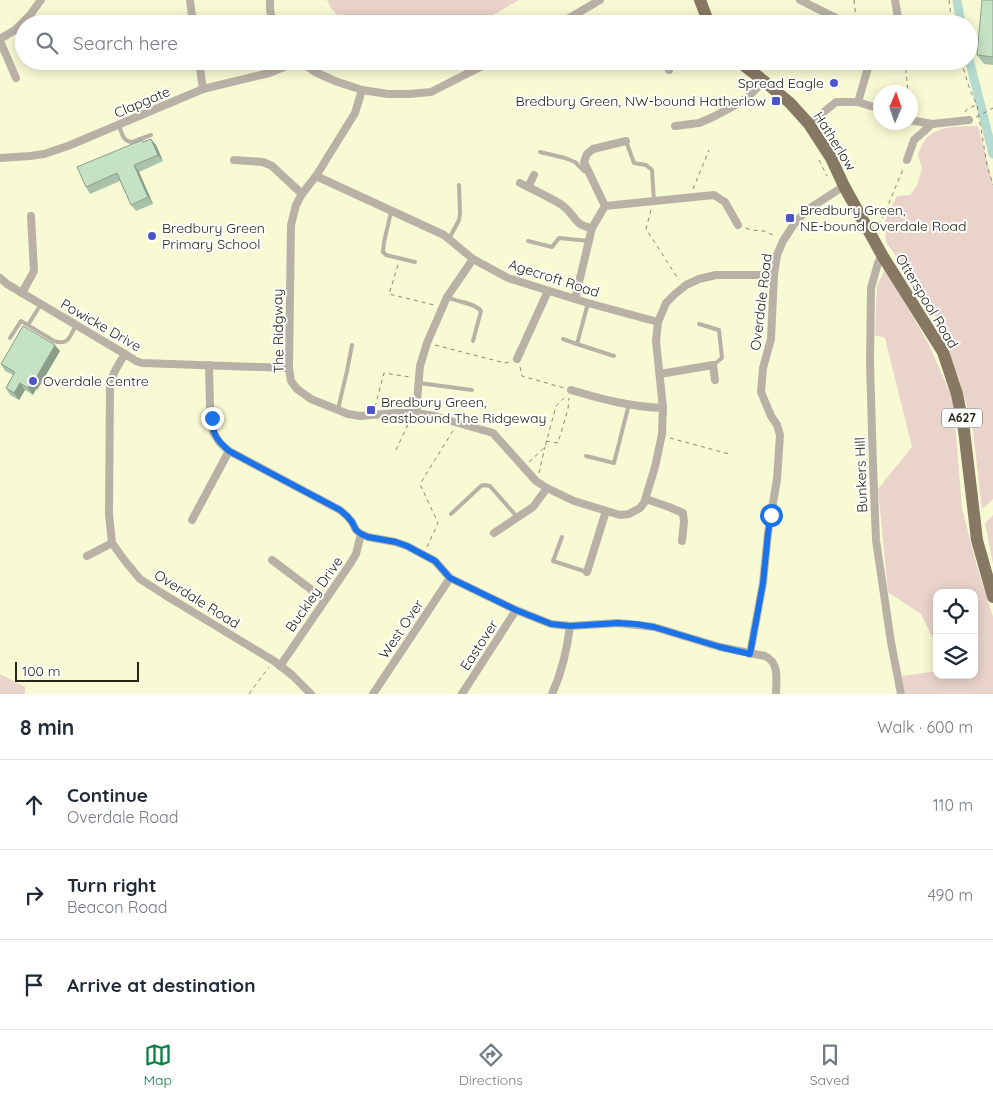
<!DOCTYPE html>
<meta charset="utf-8">
<style>
:root{--surface:#fff;--page:#f2f2f3;--text:#1f2937;--muted:#747a83;--line:#e0e1e3;--accent:#0b8043}
body{margin:0;font-family:Quicksand,sans-serif;background:var(--page);color:var(--text)}
.controls{position:absolute;right:15px;bottom:15px;display:grid;overflow:hidden;border-radius:10px;box-shadow:0 2px 12px #0003}
.controls button{width:45px;height:45px;display:grid;place-items:center;padding:0;border:0;border-bottom:1px solid var(--line);background:var(--surface);color:var(--text);font:25px sans-serif}
.compass{position:absolute;left:873px;top:85px;width:45px;height:45px;border-radius:50%;background:var(--surface);box-shadow:0 2px 12px #0003;rotate:2deg}
.scale{position:absolute;left:15px;bottom:12px;width:124px;box-sizing:border-box;padding-left:5px;border:2px solid #262618;border-top:0;font-size:14px;line-height:18px;white-space:nowrap;color:#262618;-webkit-text-stroke:4px #fff;paint-order:stroke}
.stop{position:absolute;width:15px;height:15px;margin:-11px;border:4px solid #1a73e8;border-radius:50%;background:#fff}
.stop.end{background:#1a73e8;border-color:#fff;box-shadow:0 1px 5px #0008}
.list{margin:0;padding:0;list-style:none}
h2{display:flex;justify-content:space-between;align-items:center;height:65px;margin:0;padding:0 20px;font-size:21px}
h2 small{font-size:16px;font-weight:400;color:var(--muted)}
.list li{display:grid;grid-template-columns:32px 1fr auto;gap:15px;align-items:center;box-sizing:border-box;height:90px;padding:0 20px;border-top:1px solid var(--line)}
.list b{display:block;font-size:19px;white-space:nowrap}
.list p{margin:0;font-size:16px;white-space:nowrap;color:var(--muted)}
.list em{font-size:16px;font-style:normal;color:var(--muted)}
.icon{flex:none;width:28px;height:28px;fill:none;stroke:currentColor;stroke-width:2;stroke-linecap:round;stroke-linejoin:round}
.map{position:relative;flex:none;width:993px;height:694px;overflow:hidden}
.search{position:absolute;background:var(--surface);box-shadow:0 2px 12px #0003;left:15px;right:15px;top:15px;height:55px;display:flex;align-items:center;gap:12px;box-sizing:border-box;padding:0 18px;border-radius:28px;color:var(--muted);font-size:19px}
.sheet{height:335px;background:var(--surface)}
nav{display:flex;justify-content:space-around;align-items:center;box-sizing:border-box;height:70px;border-top:1px solid var(--line);background:var(--surface);font-size:14px;color:var(--muted)}
nav a{display:grid;justify-items:center;gap:2px}
nav .on{color:var(--accent)}
.map>svg:first-child{display:block}
.green{fill:#e9d3ca}
.lines{fill:none;stroke-linecap:round;stroke-linejoin:round}
.canal{stroke:#b5dbd0;stroke-width:9}
.path{stroke:#888970;stroke-width:1;stroke-dasharray:4 4;stroke-linecap:butt}
.lane{stroke:#bab1a6;stroke-width:4}
.street{stroke:#bab1a6;stroke-width:8}
.primary{stroke:#877863;stroke-width:12}
.wall{fill:#aac2a9}
.shaded-wall{fill:#8b9e89}
.building{fill:#c6e2c4;stroke:#8b9e89}
.route{stroke:#1a73e8;stroke-width:6}
.poi-dot{fill:#4c54ca;stroke:#fff;stroke-width:2}
.labels{text-anchor:middle;stroke-width:4;stroke-linejoin:round;paint-order:stroke}
.shield{fill:#fff;stroke:#67675d;stroke-width:1}
.shield-label{font-size:12px;font-weight:bold;fill:#262618}
.poi-label{font-size:14px;fill:#262618;stroke:#fff;text-anchor:start}
.street-label{font-size:14px;fill:#262618;stroke:#fff}
</style>
<div class="map">
<svg width="993" height="694" viewBox="0 0 993 694">
<rect width="100%" height="100%" fill="#f8fad4"/>
<!-- green -->
<g class="green">
<path d="M327 0H519L491 16 471 24H350C339 17 332 12 327 0Z"/>
<path d="M978 126 993 185V499L982 509 972 423 958 376 942 340 930 299 912 279 886 242 885 221 897 196 910 195 917 186 922 168 918 155C920 150 922 144 925 140 938 124 959 127 978 126Z"/>
<polygon points="885,269 928,343 953,399 962,508 977,567 993,617 993,694 905,694 902,676 937,671 937,675 974,675 974,593 937,593 937,647 921,614 888,592 878,489 912,447 885,338 875,335 877,286"/>
<polygon points="993,515 993,564 985,523"/>
<polygon points="0,674 25,687 25,694 0,694"/>
</g>
<g class="lines">
<!-- canal -->
<g class="canal">
<polyline points="957,0 961,24"/>
<polyline points="969,59 993,154"/>
</g>
<!-- path -->
<g class="path">
<polyline points="854,0 856,18 855,21"/>
<polyline points="949,0 952,24"/>
<polyline points="905,61 908,92"/>
<polyline points="961,61 970,90 977,105 987,165 993,185"/>
<polyline points="965,112 967,109 976,105"/>
<polyline points="976,117 993,108"/>
<polyline points="819,160 827,176"/>
<polyline points="693,189 709,150"/>
<polyline points="651,210 646,229 679,280"/>
<polyline points="878,225 883,217 904,167"/>
<polyline points="746,228 751,230 764,231 775,236"/>
<polyline points="398,265 389,294 434,305"/>
<polyline points="435,345 505,363 509,362"/>
<polyline points="520,367 522,376 564,388"/>
<polyline points="375,407 384,373 410,377"/>
<polyline points="670,438 729,454"/>
<polyline points="546,441 558,443 568,409 569,398"/>
<polyline points="396,450 410,420"/>
<polyline points="529,462 545,447 556,406 566,396"/>
<polyline points="539,473 545,447"/>
<polyline points="427,547 438,523 420,484 454,429"/>
<polyline points="249,694 269,667"/>
</g>
<!-- lane -->
<g class="lane">
<path d="M119 126C122 133 123 142 132 142L151 135"/>
<polyline points="626,141 634,163 646,165 652,170 654,201"/>
<polyline points="540,152 565,158 575,162 584,171 589,171"/>
<polyline points="391,212 384,242 383,252 386,255 415,262"/>
<polyline points="449,239 459,220 460,214 459,185"/>
<polyline points="528,241 552,247 559,238 589,241"/>
<path d="M447 297C457 302 475 303 481 311L473 341"/>
<polyline points="588,303 577,344 614,356"/>
<polyline points="699,324 719,330 722,358 713,365"/>
<polyline points="28,325 41,304"/>
<path d="M10 338 21 321 54 341C69 346 70 336 76 325"/>
<polyline points="563,339 577,344"/>
<polyline points="419,383 472,390"/>
<polyline points="338,409 347,371 352,345"/>
<polyline points="586,456 614,463 629,404"/>
<polyline points="451,514 481,486 484,485 490,486 518,518"/>
<polyline points="562,537 553,561 587,572"/>
</g>
<!-- street -->
<g class="street">
<polyline points="190,0 193,23"/>
<polyline points="270,0 270,10 273,24"/>
<polyline points="800,0 848,24"/>
<polyline points="895,0 899,24"/>
<polyline points="168,24 193,20"/>
<polyline points="559,24 600,0"/>
<polyline points="0,39 15,30 30,15 41,0"/>
<polyline points="0,41 16,78"/>
<polyline points="199,61 203,89"/>
<polyline points="300,61 315,72 335,81 362,90 388,94 409,94 431,92 492,61"/>
<polyline points="669,61 669,70"/>
<polyline points="362,90 355,113 316,176 302,194 296,205 291,225 289,368 291,381 297,389 311,399 348,414 360,416 396,413 416,413 434,416 493,433 536,481 547,488 574,501 620,515 629,514 640,508 644,503 655,467 662,434 663,408 656,341 658,322 666,303 675,294 686,285 699,279 716,275 774,275"/>
<polyline points="858,102 870,61"/>
<polyline points="910,120 932,124 969,120"/>
<polyline points="809,124 836,102 858,102 880,109"/>
<polyline points="675,126 699,123 713,117 734,106 748,97 764,81"/>
<polyline points="0,158 30,156 44,154 68,146 203,89 269,73 284,67 290,61"/>
<polyline points="234,160 263,162 272,166 302,194"/>
<polyline points="907,160 914,140 932,124"/>
<polyline points="316,176 444,235 473,259 508,278 588,303 658,322"/>
<path d="M520 183C534 190 549 197 562 205 576 215 573 225 592 228"/>
<polyline points="528,187 534,175"/>
<polyline points="605,206 584,162 587,154 593,149 626,141"/>
<polyline points="882,255 878,263 871,288 870,362 873,466 876,540 891,642 901,694"/>
<polyline points="0,278 7,284 125,354 136,361 142,363 289,368"/>
<polyline points="22,293 34,271 31,216"/>
<polyline points="575,299 592,228 605,206 714,195 725,202 738,225"/>
<path d="M125 354C119 364 112 373 110 385L109 514 112 543 125 561 140 579 165 595 274 661 292 675 311 694"/>
<polyline points="517,359 548,291"/>
<path d="M209 365 210 404 213 432 220 443 229 451 340 510 347 516 352 522 356 530 361 534 368 537 395 542 407 546 435 561 450 578 516 610 551 624 570 626 618 623 654 627 720 647 765 656C780 663 776 680 776 694"/>
<polyline points="660,374 713,365 715,380"/>
<path d="M571 390C601 399 631 407 663 408"/>
<polyline points="416,413 420,366 427,343 447,297 473,259"/>
<polyline points="646,499 669,507 683,513 684,522 682,541"/>
<polyline points="192,520 229,451"/>
<polyline points="494,533 533,507 547,488"/>
<polyline points="87,556 112,543"/>
<polyline points="272,560 325,600"/>
<polyline points="587,572 606,511"/>
<polyline points="750,654 763,583 768,533 777,479 780,435 777,425 771,416 761,392 763,368 771,339 774,275 777,255 783,241 794,224 807,210 844,186"/>
<polyline points="280,666 350,564 356,554 361,534"/>
<polyline points="373,694 450,578"/>
<polyline points="462,694 516,610"/>
<path d="M552 694C562 672 567 650 570 626"/>
</g>
<!-- primary -->
<g class="primary">
<polyline points="700,0 709,24"/>
<polyline points="738,61 759,77 790,103 809,124 831,158 844,186 882,255 943,352 957,394 964,430 977,540 993,597"/>
</g>
</g>
<!-- wall -->
<g class="wall">
<polygon points="993,0 993,65 984,64 977,55"/>
<polygon points="143,142 156,145 163,161 139,172 153,204 136,211 131,205 120,181 90,194 86,187"/>
<polygon points="60,351 37,390 36,389 33,395 25,390 19,400 10,395 6,388 13,375 5,371 1,364"/>
</g>
<!-- shaded-wall -->
<g class="shaded-wall">
<polygon points="151,139 156,145 163,161 158,155"/>
<polygon points="134,165 139,172 153,204 148,197"/>
<polygon points="55,345 60,351 37,390 33,383"/>
<polygon points="32,382 36,389 33,395 28,388"/>
<polygon points="20,383 25,390 19,400 14,393"/>
</g>
<!-- building -->
<g class="building">
<polygon points="982,0 993,0 993,57 977,55"/>
<polygon points="151,139 158,155 134,165 148,197 131,205 117,173 86,187 77,167 142,140 143,142"/>
<polygon points="23,326 55,345 33,383 32,382 28,388 20,383 14,393 6,388 15,372 1,364"/>
</g>
<g class="lines">
<!-- route -->
<path class="route" d="M212 418C213 435 216 439 229 451L340 510 347 516 352 522 356 530 361 534 368 537 396 542 407 546 435 561 450 578 516 610 551 624 570 626 618 623 636 624 654 627 720 647 750 654 763 583 768 533 771 515"/>
</g>
<!-- markers -->
<g class="poi-dot">
<circle cx="834" cy="83" r="5"/>
<rect x="771" y="96" width="10" height="10" rx="2.5"/>
<rect x="785" y="213" width="10" height="10" rx="2.5"/>
<circle cx="152" cy="236" r="5"/>
<circle cx="33" cy="381" r="5"/>
<rect x="366" y="405" width="10" height="10" rx="2.5"/>
</g>
<g class="labels">
<!-- shield labels -->
<rect class="shield" x="942" y="408.5" width="40" height="19" rx="4"/>
<g class="shield-label">
<text x="962" y="422">A627</text>
</g>
<!-- poi labels -->
<g class="poi-label">
<text x="824" y="88" text-anchor="end">Spread Eagle</text>
<text x="766" y="106" text-anchor="end">Bredbury Green, NW-bound Hatherlow</text>
<text x="800" y="215">Bredbury Green,<tspan x="800" dy="16">NE-bound Overdale Road</tspan></text>
<text x="162" y="233">Bredbury Green<tspan x="162" dy="16">Primary School</tspan></text>
<text x="43" y="386">Overdale Centre</text>
<text x="381" y="407">Bredbury Green,<tspan x="381" dy="16">eastbound The Ridgeway</tspan></text>
</g>
<!-- street labels -->
<g class="street-label">
<text transform="translate(142 102) rotate(-23)" y="5">Clapgate</text>
<text transform="translate(835 141) rotate(58)" y="5">Hatherlow</text>
<text transform="translate(554 278) rotate(18)" y="5">Agecroft Road</text>
<text transform="translate(927 301) rotate(59)" y="5">Otterspool Road</text>
<text transform="translate(761 302) rotate(-83)" y="5">Overdale Road</text>
<text transform="translate(101 325) rotate(30)" y="5">Powicke Drive</text>
<text transform="translate(278 331) rotate(-91)" y="5">The Ridgway</text>
<text transform="translate(861 475) rotate(-92)" y="5">Bunkers Hill</text>
<text transform="translate(314 594) rotate(-55)" y="5">Buckley Drive</text>
<text transform="translate(197 599) rotate(32)" y="5">Overdale Road</text>
<text transform="translate(401 629) rotate(-56)" y="5">West Over</text>
<text transform="translate(479 645) rotate(-57)" y="5">Eastover</text>
</g>
</g>
</svg>
<div class="controls">
<button><svg class="icon" aria-label="locate" viewBox="0 0 24 24"><circle cx="12" cy="12" r="6"/><path d="M12 2v4M12 18v4M2 12h4M18 12h4"/></svg></button>
<button><svg class="icon" aria-label="layers" viewBox="0 0 24 24"><path d="M12 4l9 5-9 5-9-5zM3 14l9 5 9-5"/></svg></button>
</div>
<svg class="compass" viewBox="-18 -18 36 36"><path d="M0-13l5 13h-10z" fill="#e53935"/><path d="M0 13l5-13h-10z" fill="#747a83"/></svg>
<div class="scale">100 m</div>
<div class="stop" style="left:771px;top:515px"></div>
<div class="stop end" style="left:212px;top:418px"></div>
<div class="search"><svg class="icon" aria-label="search" viewBox="0 0 24 24"><circle cx="10" cy="10" r="6"/><path d="M15 15l6 6"/></svg>Search here</div>
</div>
<section class="sheet">
<h2>8 min<small>Walk · 600 m</small></h2>
<ul class="list">
<li><svg class="icon" aria-label="ahead" viewBox="0 0 24 24"><path d="M12 20V5M6 11l6-6 6 6"/></svg><div><b>Continue</b><p>Overdale Road</p></div><em>110 m</em></li>
<li><svg class="icon" aria-label="right" viewBox="0 0 24 24"><path d="M7 20v-9h11M14 6l5 5-5 5"/></svg><div><b>Turn right</b><p>Beacon Road</p></div><em>490 m</em></li>
<li><svg class="icon" aria-label="arrive" viewBox="0 0 24 24"><path d="M6 21V4h12l-3 4 3 4H6"/></svg><div><b>Arrive at destination</b></div></li>
</ul>
</section>
<nav>
<a class="on"><svg class="icon" aria-label="map" viewBox="0 0 24 24"><path d="M3 6l6-2 6 2 6-2v14l-6 2-6-2-6 2zM9 4v14M15 6v14"/></svg>Map</a>
<a><svg class="icon" aria-label="directions" viewBox="0 0 24 24"><path d="M12 3l9 9-9 9-9-9zM9 14v-3h6M13 9l2 2-2 2"/></svg>Directions</a>
<a><svg class="icon" aria-label="saved" viewBox="0 0 24 24"><path d="M7 4h10v16l-5-4-5 4z"/></svg>Saved</a>
</nav>
